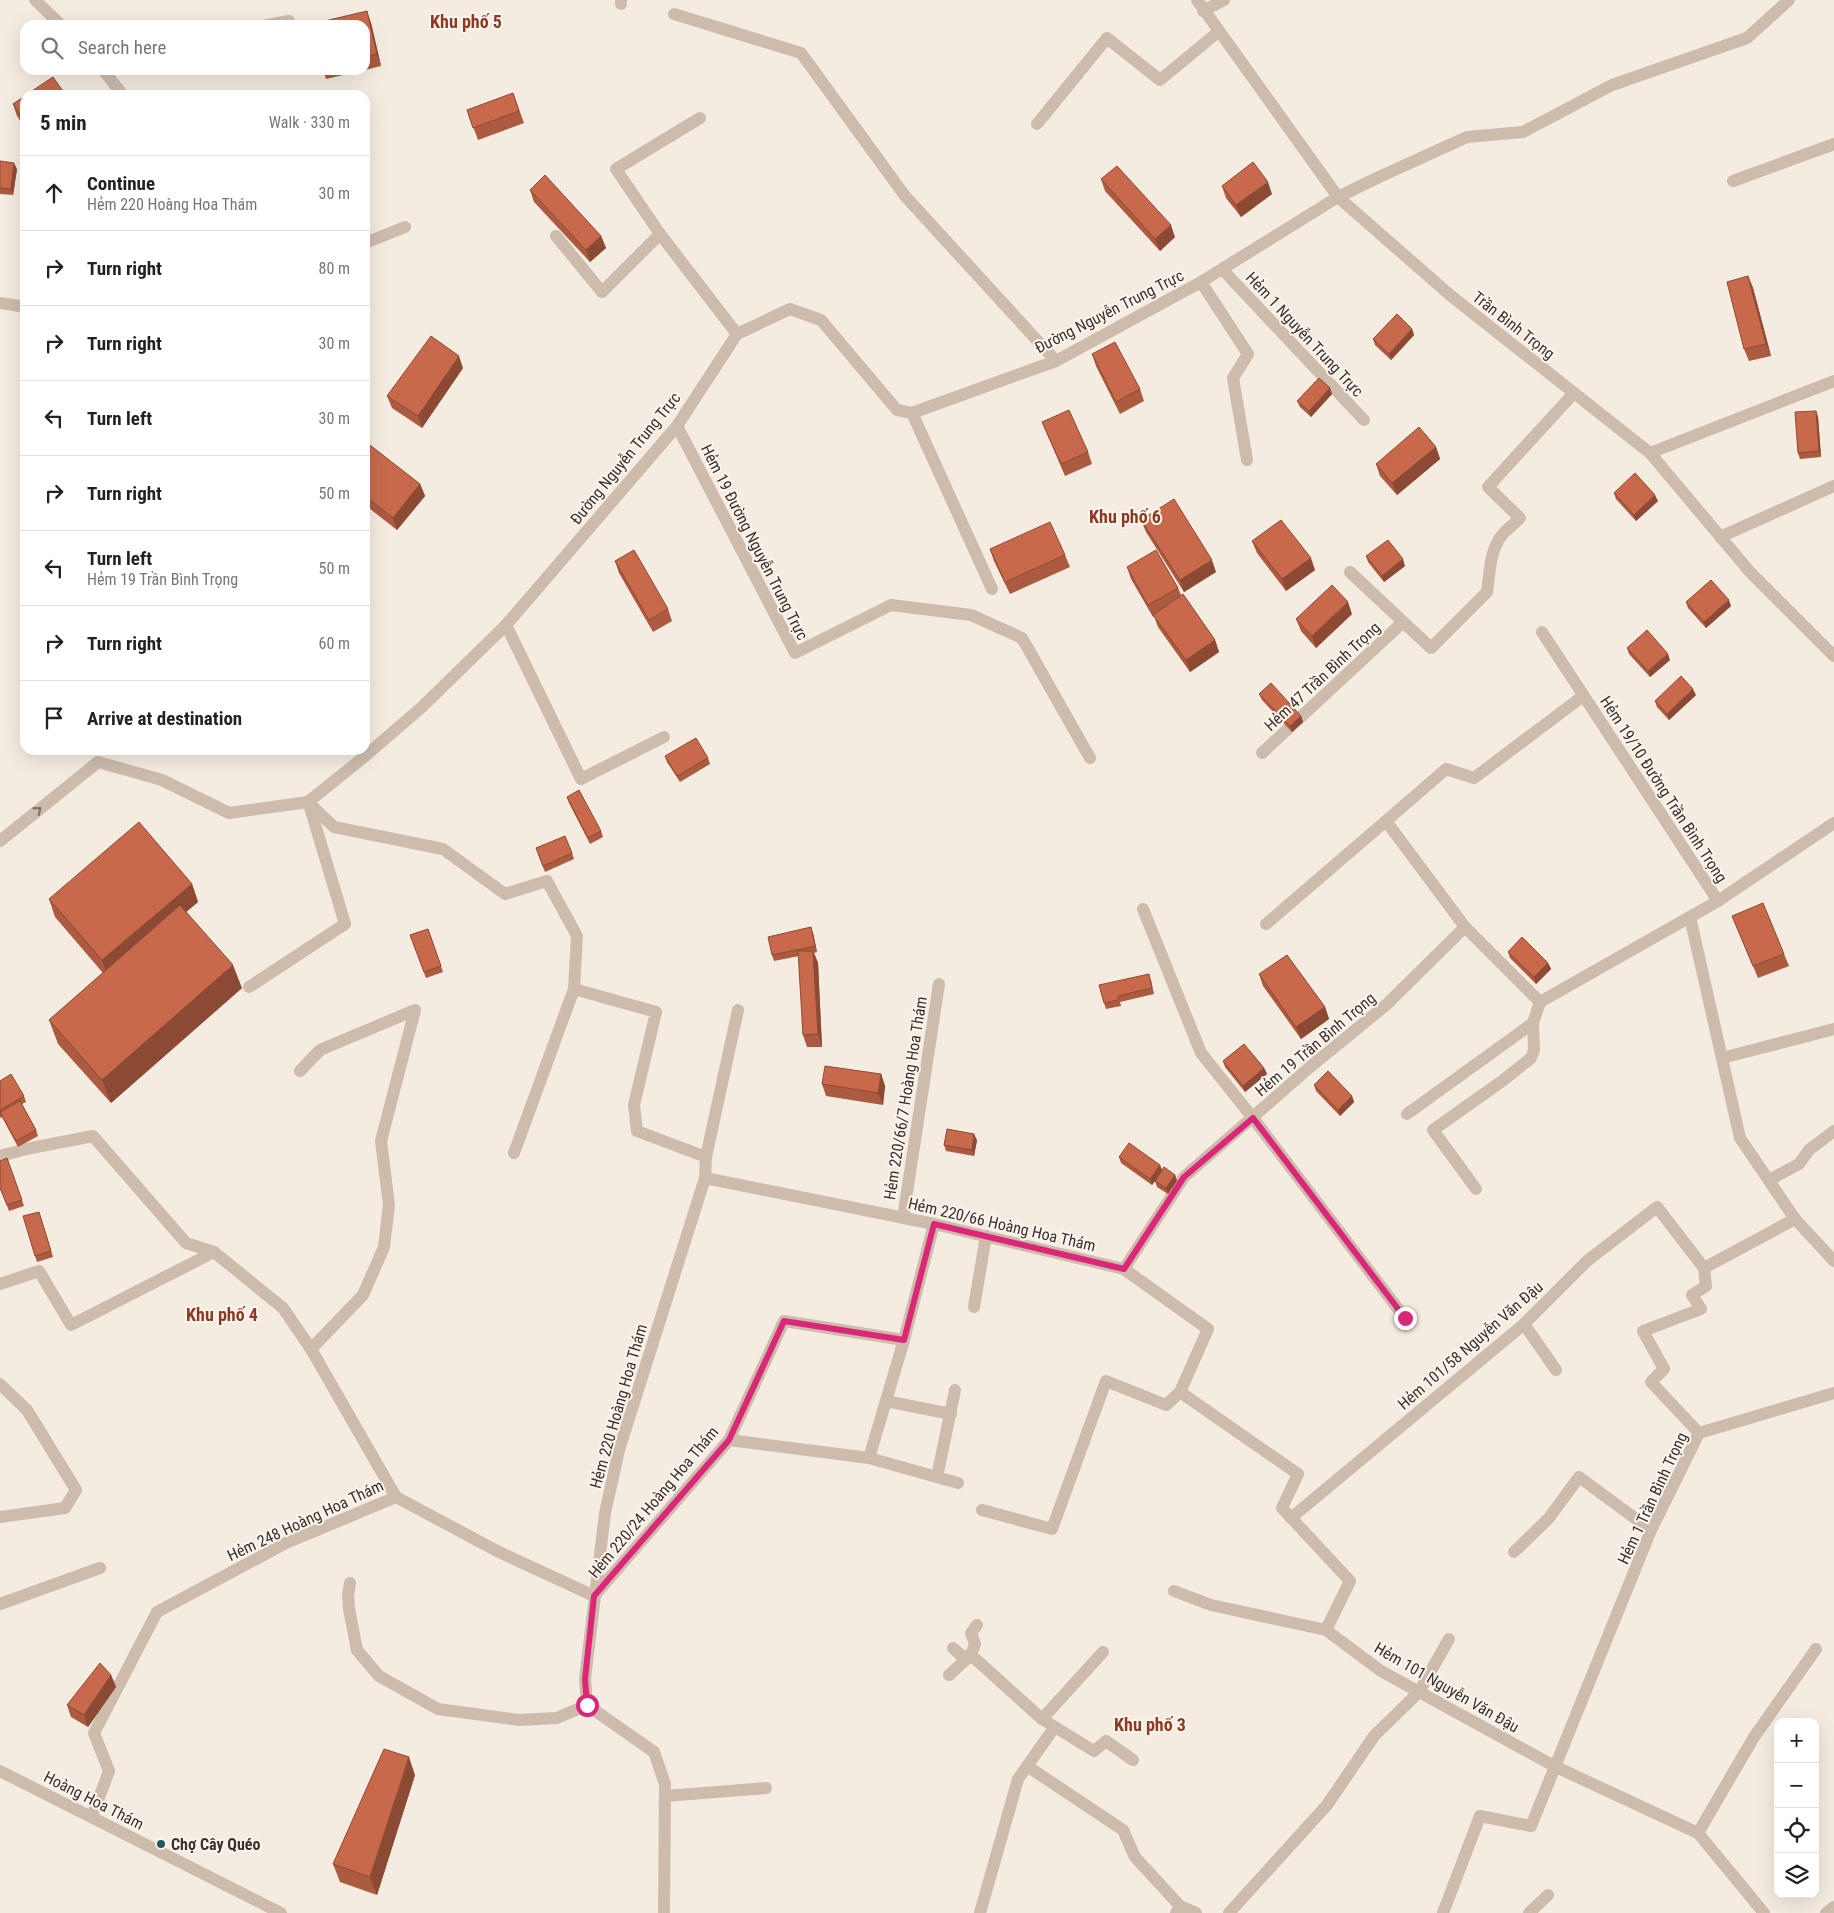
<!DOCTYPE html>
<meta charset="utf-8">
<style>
:root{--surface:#fff;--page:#f6f6f6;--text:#222;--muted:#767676;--line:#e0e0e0}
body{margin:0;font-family:"Roboto Condensed",sans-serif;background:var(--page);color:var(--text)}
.controls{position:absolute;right:15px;bottom:15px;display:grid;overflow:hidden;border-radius:10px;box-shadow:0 5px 20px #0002}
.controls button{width:45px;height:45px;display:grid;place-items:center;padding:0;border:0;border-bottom:1px solid var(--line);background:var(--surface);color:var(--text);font:25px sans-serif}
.stop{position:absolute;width:15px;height:15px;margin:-11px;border:4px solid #db2777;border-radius:50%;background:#fff}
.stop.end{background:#db2777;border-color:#fff;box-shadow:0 1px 5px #0008}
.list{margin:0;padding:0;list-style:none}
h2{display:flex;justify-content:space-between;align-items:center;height:65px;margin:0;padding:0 20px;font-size:21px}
h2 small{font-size:16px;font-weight:400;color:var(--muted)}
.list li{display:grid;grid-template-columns:32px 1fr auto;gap:15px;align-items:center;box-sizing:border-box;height:75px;padding:0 20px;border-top:1px solid var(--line)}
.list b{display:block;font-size:19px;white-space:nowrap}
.list p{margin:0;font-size:16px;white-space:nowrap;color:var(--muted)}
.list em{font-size:16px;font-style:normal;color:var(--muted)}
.icon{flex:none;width:28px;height:28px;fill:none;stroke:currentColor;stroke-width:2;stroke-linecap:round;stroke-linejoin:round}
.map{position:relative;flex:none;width:1834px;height:1913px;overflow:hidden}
.search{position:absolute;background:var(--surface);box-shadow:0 5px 20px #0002;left:20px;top:20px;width:350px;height:55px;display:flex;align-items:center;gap:12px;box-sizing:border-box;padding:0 18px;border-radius:15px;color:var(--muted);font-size:19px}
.panel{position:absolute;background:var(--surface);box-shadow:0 5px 20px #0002;left:20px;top:90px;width:350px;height:665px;border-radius:15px}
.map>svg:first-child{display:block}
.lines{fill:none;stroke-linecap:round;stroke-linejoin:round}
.minor{stroke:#cdbbac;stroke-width:12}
.wall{fill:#ac5a40}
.shaded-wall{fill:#8c4a34}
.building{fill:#c8694b;stroke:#8c4a34}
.oneway{stroke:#7d6f65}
.route{stroke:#db2777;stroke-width:6}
.poi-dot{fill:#1f5a5e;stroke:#fbf5ee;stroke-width:2}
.labels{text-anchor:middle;stroke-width:4;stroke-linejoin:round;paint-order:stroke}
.street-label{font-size:16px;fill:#3b302b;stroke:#fbf5ee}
.poi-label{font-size:16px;font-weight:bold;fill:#3b302b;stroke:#fbf5ee;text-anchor:start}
.neighbourhood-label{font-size:18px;font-weight:bold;fill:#8c3b22;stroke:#fbf5ee}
</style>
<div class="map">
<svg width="1834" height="1913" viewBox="0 0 1834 1913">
<rect width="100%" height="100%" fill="#f4ebe1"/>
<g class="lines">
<!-- minor -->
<g class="minor">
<polyline points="35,0 61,25"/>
<polyline points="621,0 621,4"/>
<polyline points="1197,0 1338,197 1450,295 1650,453 1750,572 1834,656"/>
<polyline points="1203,11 1224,0"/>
<polyline points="674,14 801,53 905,196 1056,361"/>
<polyline points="267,25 289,21"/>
<polyline points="103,70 123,95"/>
<polyline points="1037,124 1107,38 1160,80 1218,32"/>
<polyline points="1733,181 1834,144"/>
<polyline points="660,234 616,169 700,118"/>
<polyline points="556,236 602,292 660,234 737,334"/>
<polyline points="365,243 405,227"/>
<polyline points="1222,269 1364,420"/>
<polyline points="1201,282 1248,354 1233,378 1247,460"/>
<polyline points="0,303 25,307"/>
<polyline points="912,413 992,589"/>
<polyline points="677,426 795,653 891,605 971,615 1022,638 1090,758"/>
<polyline points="1650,453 1834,381"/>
<polyline points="1720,537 1834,486"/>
<path d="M1350 572 1431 648 1487 592C1490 573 1489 552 1502 535 1507 529 1514 524 1520 518L1488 487 1574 393"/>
<polyline points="506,625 581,779 664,737"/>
<polyline points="1542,632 1718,901"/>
<polyline points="1262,753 1403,622"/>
<polyline points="98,762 162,780 229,813 308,802 364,757 422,707 506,625 677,426 737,334 790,309 821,320 897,410 912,413 1056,361 1201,282 1338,197 1379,177 1467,137 1523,132 1612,85 1747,38 1789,0"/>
<polyline points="308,802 334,827 443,849 505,894 547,881 577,936 574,989 514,1153"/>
<polyline points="1386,821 1446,769 1474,778 1583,696"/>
<polyline points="0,841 98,762"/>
<polyline points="1143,909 1201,1053 1253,1118 1405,1318"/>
<polyline points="1690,917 1740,1138 1795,1219 1834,1261"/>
<polyline points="1266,924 1386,821 1465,927"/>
<polyline points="249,987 345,924 309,804"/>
<polyline points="574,989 656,1012 634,1105 637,1131 706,1157 705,1178 619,1450 605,1513 585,1679 587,1705 654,1752 665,1784 664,1913"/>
<polyline points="1722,1058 1834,1029"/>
<polyline points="300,1071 320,1050 415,1010 381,1141 389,1205 384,1247 363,1295 311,1349"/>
<polyline points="1407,1114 1533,1023"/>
<polyline points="0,1156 31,1148 93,1136 186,1243 214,1252 283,1308 311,1349 396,1497 286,1543 157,1612 94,1733 109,1771 92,1817"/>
<polyline points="706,1157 738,1010"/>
<polyline points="705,1178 934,1224 1124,1269 1208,1329 1180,1392 1166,1405 1106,1381 1052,1529 982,1510"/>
<polyline points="1769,1180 1799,1164 1809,1150 1834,1131"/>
<polyline points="1476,1189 1433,1130 1505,1079 1531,1058 1534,1050 1533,1023 1540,1002"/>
<polyline points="903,1218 939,984"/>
<polyline points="1704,1268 1795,1219"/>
<polyline points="1124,1269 1184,1177 1310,1067 1386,1005 1465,927 1540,1002 1718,901 1834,823"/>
<polyline points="0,1284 39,1271 71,1325 214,1252"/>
<polyline points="974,1307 986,1236"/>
<polyline points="1524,1324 1556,1370"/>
<polyline points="0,1384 27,1410 76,1490 65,1508 0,1517"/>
<polyline points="1180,1392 1298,1474 1282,1508 1350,1581 1326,1630 1381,1671 1554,1766 1698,1833 1764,1913"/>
<polyline points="886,1401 951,1414"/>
<polyline points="1699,1433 1651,1382 1664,1369 1643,1331 1701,1309 1692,1295 1706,1286 1704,1268"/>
<polyline points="729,1440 869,1458 958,1483"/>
<polyline points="869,1458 904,1340 934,1224"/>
<polyline points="937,1477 955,1390"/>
<polyline points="396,1497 497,1551 594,1596"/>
<polyline points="1291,1518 1524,1324 1587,1261 1657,1207 1704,1268"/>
<polyline points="1514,1552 1549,1518 1579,1477 1651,1530"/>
<polyline points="350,1583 348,1595 349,1609 357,1650 379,1676 438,1709 519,1720 557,1718 587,1705"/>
<polyline points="1174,1591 1211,1605 1326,1630"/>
<polyline points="594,1596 729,1440 784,1321 904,1340"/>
<polyline points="0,1604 100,1568"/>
<polyline points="977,1625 971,1633 975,1644 971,1655 1042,1719"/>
<polyline points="953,1648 963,1657 971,1655"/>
<polyline points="1103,1652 1042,1719 1094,1751 1106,1741 1133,1760"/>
<polyline points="949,1675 971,1655"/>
<polyline points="1027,1766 1123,1830 1135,1857 1180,1906"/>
<polyline points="0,1771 281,1913"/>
<polyline points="665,1796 766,1788"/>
<polyline points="1698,1833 1754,1737 1816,1649"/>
<polyline points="980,1913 1018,1779 1054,1728"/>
<polyline points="1176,1913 1180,1906 1196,1913"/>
<polyline points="1229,1913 1327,1805 1374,1736 1419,1692 1449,1639"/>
<polyline points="1443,1913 1480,1816 1531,1826 1651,1530 1699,1433 1834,1393"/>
<polyline points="1529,1913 1548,1895"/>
<polyline points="1826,1913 1834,1907"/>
</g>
</g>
<!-- wall -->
<g class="wall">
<polygon points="371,23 381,66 365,70 365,25"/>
<polygon points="323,70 365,70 326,79"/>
<polygon points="513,93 524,123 478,140 467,110"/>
<polygon points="25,96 25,128 17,116 13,104"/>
<polygon points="0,161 17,169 13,195 0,194"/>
<polygon points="1101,179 1175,237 1160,251 1105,191"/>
<polygon points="1222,186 1272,194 1241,217 1226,198"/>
<polygon points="530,190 601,236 606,248 590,262 534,202"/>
<polygon points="1748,276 1753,288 1771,356 1749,361 1744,349"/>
<polygon points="1412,329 1414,335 1391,360 1375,345 1373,339"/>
<polygon points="1092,354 1140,389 1144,401 1120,414 1096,366"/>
<polygon points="463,368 422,428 392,408 387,396"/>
<polygon points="1330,388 1332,394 1311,417 1300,407 1297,401"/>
<polygon points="1816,411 1818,417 1821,457 1800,459 1798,453"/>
<polygon points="1042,422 1088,452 1092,464 1065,476 1047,434"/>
<polygon points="365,443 420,484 425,496 397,530 365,505"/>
<polygon points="1436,447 1440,459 1397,495 1380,476 1376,464"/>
<polygon points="1614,493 1658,501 1636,521 1616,499"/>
<polygon points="1141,520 1216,572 1184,592 1146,532"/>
<polygon points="1252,541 1315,570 1286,591 1257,553"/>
<polygon points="990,549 1065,555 1070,567 1010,594 994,561"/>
<polygon points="1366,556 1405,566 1384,582 1368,562"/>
<polygon points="615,561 668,609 672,621 653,632 619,573"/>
<polygon points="1127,567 1178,588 1181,595 1215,640 1219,652 1190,672 1158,627 1154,616 1153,617 1131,579"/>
<polygon points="1686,602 1731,606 1706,628 1688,608"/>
<polygon points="1352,614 1316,648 1301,631 1296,619"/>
<polygon points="1627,648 1670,660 1650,677 1629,654"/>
<polygon points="1259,694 1301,716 1303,722 1292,732 1262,700"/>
<polygon points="1696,695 1669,720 1657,707 1655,701"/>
<polygon points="665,756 708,758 710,764 680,782 667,762"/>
<polygon points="567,797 601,831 603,837 590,844 569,803"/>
<polygon points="572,853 574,859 545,872 538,854"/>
<polygon points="192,884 198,902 186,912 242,988 111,1103 58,1044 49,1020 103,973 55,917 49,899"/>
<polygon points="1732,916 1784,954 1789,966 1758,978"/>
<polygon points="428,929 443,972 426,978 410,935"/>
<polygon points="813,933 817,952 814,953 818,963 822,1047 807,1047 803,1035 799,956 774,961 772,955"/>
<polygon points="1508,952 1548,963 1551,969 1536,984 1510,958"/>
<polygon points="1259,974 1325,1007 1329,1019 1301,1039 1263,986"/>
<polygon points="1151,980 1154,994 1120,1002 1121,1006 1106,1009 1104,1003"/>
<polygon points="1223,1061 1264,1068 1267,1074 1245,1092 1225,1067"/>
<polygon points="881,1074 885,1086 883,1105 826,1096 822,1084"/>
<polygon points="0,1081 24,1096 26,1102 22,1104 36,1130 38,1136 18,1147 2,1117 0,1118"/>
<polygon points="1314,1085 1352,1096 1354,1102 1340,1116 1316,1091"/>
<polygon points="977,1140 974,1156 946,1151 944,1145"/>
<polygon points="1119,1157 1160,1165 1162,1170 1175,1175 1177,1181 1168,1194 1157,1187 1155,1181 1152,1185 1121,1163"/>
<polygon points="7,1158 24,1206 9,1211 0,1188"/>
<polygon points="41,1218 53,1257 37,1262 35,1256"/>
<polygon points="111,1675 116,1687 88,1727 71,1717 67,1705"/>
<polygon points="415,1775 377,1895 340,1882 333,1864"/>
</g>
<!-- shaded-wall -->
<g class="shaded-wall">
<polygon points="367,11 371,23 381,66 377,54"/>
<polygon points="14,163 17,169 13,195 11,189"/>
<polygon points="1268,182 1272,194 1241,217 1236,205"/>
<polygon points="1171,225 1175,237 1160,251 1155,239"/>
<polygon points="601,236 606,248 590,262 586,250"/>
<polygon points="1748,276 1753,288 1771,356 1766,344"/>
<polygon points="1412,329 1414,335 1391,360 1389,354"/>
<polygon points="459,356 463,368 422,428 418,416"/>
<polygon points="1330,388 1332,394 1311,417 1309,411"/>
<polygon points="1816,411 1818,417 1821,457 1819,451"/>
<polygon points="1436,447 1440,459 1397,495 1392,483"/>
<polygon points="420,484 425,496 397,530 393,518"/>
<polygon points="1655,495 1658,501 1636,521 1634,515"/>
<polygon points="1311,558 1315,570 1286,591 1282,579"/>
<polygon points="1403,559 1405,566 1384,582 1382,576"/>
<polygon points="1212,560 1216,572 1184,592 1180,580"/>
<polygon points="1729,600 1731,606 1706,628 1704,622"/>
<polygon points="1348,602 1352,614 1316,648 1312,636"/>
<polygon points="1215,640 1219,652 1190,672 1186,660"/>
<polygon points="1668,654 1670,660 1650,677 1648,671"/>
<polygon points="1693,689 1696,695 1669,720 1667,714"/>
<polygon points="1301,716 1303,722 1292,732 1290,726"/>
<polygon points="192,884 198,902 108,978 102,960"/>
<polygon points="811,927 813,933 817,952 815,946"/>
<polygon points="813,951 818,963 822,1047 818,1034"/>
<polygon points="1548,963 1551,969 1536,984 1534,977"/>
<polygon points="233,965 242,988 111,1103 102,1080"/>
<polygon points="1325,1007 1329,1019 1301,1039 1296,1027"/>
<polygon points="1264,1068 1267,1074 1245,1092 1243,1086"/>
<polygon points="881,1074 885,1086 883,1105 878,1093"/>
<polygon points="1352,1096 1354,1102 1340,1116 1338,1110"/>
<polygon points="974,1134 977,1140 974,1156 972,1150"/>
<polygon points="1160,1165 1162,1171 1152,1185 1150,1179"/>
<polygon points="1175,1175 1177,1181 1168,1194 1166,1188"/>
<polygon points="111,1675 116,1687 88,1727 84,1715"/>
<polygon points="409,1757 415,1775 377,1895 370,1877"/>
</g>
<!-- building -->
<g class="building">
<polygon points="367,11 377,54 365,57 365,25 312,25 312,24"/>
<polygon points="53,77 65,94 64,95 26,95"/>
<polygon points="513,93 519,111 473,128 467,110"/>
<polygon points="25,96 25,121 24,121 13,104"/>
<polygon points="0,161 14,163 11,189 0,188"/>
<polygon points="1253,162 1268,182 1236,205 1222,186"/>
<polygon points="1117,166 1171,225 1155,239 1101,179"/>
<polygon points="545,175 601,236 586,250 530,190"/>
<polygon points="1748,276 1766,344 1744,349 1727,282"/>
<polygon points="1397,314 1412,329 1389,354 1373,339"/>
<polygon points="431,336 459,356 418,416 387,396"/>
<polygon points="1115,342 1140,389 1116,402 1092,354"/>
<polygon points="1319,378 1330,388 1309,411 1297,401"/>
<polygon points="1069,410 1088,452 1061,464 1042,422"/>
<polygon points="1816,411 1819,451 1798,453 1795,412"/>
<polygon points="1419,427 1436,447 1392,483 1376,464"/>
<polygon points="366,442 420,484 393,518 365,496 365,443"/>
<polygon points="1635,473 1655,495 1634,515 1614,493"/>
<polygon points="1174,499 1212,560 1180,580 1141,520"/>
<polygon points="1281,520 1311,558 1282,579 1252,541"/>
<polygon points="1050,522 1065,555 1005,582 990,549"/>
<polygon points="1388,540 1403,559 1382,576 1366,556"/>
<polygon points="634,550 668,609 649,620 615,561"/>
<polygon points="1156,550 1178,588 1148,605 1127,567"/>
<polygon points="1711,580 1729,600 1704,622 1686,602"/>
<polygon points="1332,585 1348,602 1312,636 1296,619"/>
<polygon points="1183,594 1215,640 1186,660 1153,615"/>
<polygon points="1647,630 1668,654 1648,671 1627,648"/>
<polygon points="1681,676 1693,689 1667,714 1655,701"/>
<polygon points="1271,683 1301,716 1290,726 1259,694"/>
<polygon points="696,738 708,758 677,776 665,756"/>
<polygon points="579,790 601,831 588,838 567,797"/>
<polygon points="139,822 192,884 102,960 49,899"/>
<polygon points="565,836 572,853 543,866 536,848"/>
<polygon points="1763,903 1784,954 1753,966 1732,916"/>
<polygon points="180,905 233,965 102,1080 49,1020"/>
<polygon points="811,927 815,946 772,955 768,937"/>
<polygon points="428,929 441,966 424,972 410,935"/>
<polygon points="1522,937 1548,963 1534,977 1508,952"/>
<polygon points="798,951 813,951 818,1034 803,1035"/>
<polygon points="1287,955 1325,1007 1296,1027 1259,974"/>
<polygon points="1149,974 1152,988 1118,996 1118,1000 1104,1003 1099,985"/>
<polygon points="1244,1044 1264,1068 1243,1086 1223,1061"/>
<polygon points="825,1066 881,1074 878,1093 822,1084"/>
<polygon points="1328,1071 1352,1096 1338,1110 1314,1085"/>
<polygon points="11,1074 24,1096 0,1110 0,1081"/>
<polygon points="20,1101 36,1130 16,1141 0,1112"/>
<polygon points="947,1129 974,1134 972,1150 944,1145"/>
<polygon points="1129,1143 1160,1165 1150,1179 1119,1157"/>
<polygon points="7,1158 22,1200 7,1205 0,1188 0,1161"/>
<polygon points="1164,1167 1175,1175 1166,1188 1155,1181"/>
<polygon points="39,1212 51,1251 35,1256 23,1216"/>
<polygon points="100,1663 111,1675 84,1715 67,1705"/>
<polygon points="384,1749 409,1757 370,1877 333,1864"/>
</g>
<!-- one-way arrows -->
<defs><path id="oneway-chevron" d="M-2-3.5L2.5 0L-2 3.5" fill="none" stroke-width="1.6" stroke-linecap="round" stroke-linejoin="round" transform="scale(1.25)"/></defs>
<use class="oneway" href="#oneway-chevron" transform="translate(38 810) rotate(-39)"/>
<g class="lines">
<!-- route -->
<polyline class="route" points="587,1705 585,1679 594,1596 729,1440 784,1321 904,1340 934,1224 1124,1269 1184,1177 1253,1118 1405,1318"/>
</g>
<!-- markers -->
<circle class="poi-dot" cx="161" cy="1844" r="5"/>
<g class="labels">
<!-- street labels -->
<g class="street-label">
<text transform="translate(1109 311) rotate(-27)" y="6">Đường Nguyễn Trung Trực</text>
<text transform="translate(1514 325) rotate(38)" y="6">Trần Bình Trọng</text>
<text transform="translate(1305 334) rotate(47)" y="6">Hẻm 1 Nguyễn Trung Trực</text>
<text transform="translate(625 458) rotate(-51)" y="6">Đường Nguyễn Trung Trực</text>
<text transform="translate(755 542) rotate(63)" y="6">Hẻm 19 Đường Nguyễn Trung Trực</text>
<text transform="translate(1322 676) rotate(-43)" y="6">Hẻm 47 Trần Bình Trọng</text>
<text transform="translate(1664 789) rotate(57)" y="6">Hẻm 19/10 Đường Trần Bình Trọng</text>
<text transform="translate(1315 1044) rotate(-40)" y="6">Hẻm 19 Trần Bình Trọng</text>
<text transform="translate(905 1098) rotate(-81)" y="6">Hẻm 220/66/7 Hoàng Hoa Thám</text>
<text transform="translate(1002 1224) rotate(13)" y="6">Hẻm 220/66 Hoàng Hoa Thám</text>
<text transform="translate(1470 1345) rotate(-41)" y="6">Hẻm 101/58 Nguyễn Văn Đậu</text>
<text transform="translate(618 1406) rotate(-74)" y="6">Hẻm 220 Hoàng Hoa Thám</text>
<text transform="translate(1652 1498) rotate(-65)" y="6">Hẻm 1 Trần Bình Trọng</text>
<text transform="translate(653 1502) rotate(-50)" y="6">Hẻm 220/24 Hoàng Hoa Thám</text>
<text transform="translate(305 1520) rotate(-25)" y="6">Hẻm 248 Hoàng Hoa Thám</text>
<text transform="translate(1447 1687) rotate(30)" y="6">Hẻm 101 Nguyễn Văn Đậu</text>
<text transform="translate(94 1800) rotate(27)" y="6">Hoàng Hoa Thám</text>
</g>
<!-- poi labels -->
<g class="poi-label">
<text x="171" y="1850">Chợ Cây Quéo</text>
</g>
<!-- neighbourhood labels -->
<g class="neighbourhood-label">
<text x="466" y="28">Khu phố 5</text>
<text x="1125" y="523">Khu phố 6</text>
<text x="222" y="1321">Khu phố 4</text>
<text x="1150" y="1731">Khu phố 3</text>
</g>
</g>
</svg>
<div class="controls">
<button>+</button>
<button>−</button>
<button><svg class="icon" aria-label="locate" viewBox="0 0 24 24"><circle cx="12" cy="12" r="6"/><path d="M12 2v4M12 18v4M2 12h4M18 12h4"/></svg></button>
<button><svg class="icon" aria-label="layers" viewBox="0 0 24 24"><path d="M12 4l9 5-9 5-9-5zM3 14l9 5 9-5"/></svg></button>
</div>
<div class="stop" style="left:587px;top:1705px"></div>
<div class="stop end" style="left:1405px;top:1318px"></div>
<div class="search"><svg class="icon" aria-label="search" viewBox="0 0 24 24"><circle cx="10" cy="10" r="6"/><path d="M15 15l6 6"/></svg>Search here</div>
<section class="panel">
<h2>5 min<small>Walk · 330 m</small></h2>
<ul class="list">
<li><svg class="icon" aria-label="ahead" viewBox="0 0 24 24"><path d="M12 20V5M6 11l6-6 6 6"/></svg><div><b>Continue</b><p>Hẻm 220 Hoàng Hoa Thám</p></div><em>30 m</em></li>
<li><svg class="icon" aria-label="right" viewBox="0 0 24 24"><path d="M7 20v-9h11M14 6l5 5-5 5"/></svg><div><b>Turn right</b></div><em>80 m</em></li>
<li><svg class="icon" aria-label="right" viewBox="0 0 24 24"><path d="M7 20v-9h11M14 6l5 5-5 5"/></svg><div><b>Turn right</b></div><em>30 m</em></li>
<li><svg class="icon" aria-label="left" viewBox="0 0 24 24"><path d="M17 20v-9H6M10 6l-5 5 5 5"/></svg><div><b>Turn left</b></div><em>30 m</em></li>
<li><svg class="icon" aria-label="right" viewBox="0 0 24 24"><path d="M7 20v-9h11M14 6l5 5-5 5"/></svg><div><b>Turn right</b></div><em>50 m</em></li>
<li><svg class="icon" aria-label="left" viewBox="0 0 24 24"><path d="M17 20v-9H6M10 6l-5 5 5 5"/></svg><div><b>Turn left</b><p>Hẻm 19 Trần Bình Trọng</p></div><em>50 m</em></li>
<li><svg class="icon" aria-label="right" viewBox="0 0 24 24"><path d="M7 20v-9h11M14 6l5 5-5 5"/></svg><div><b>Turn right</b></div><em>60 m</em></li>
<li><svg class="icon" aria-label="arrive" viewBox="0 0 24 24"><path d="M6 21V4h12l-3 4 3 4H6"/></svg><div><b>Arrive at destination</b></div></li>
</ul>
</section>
</div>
